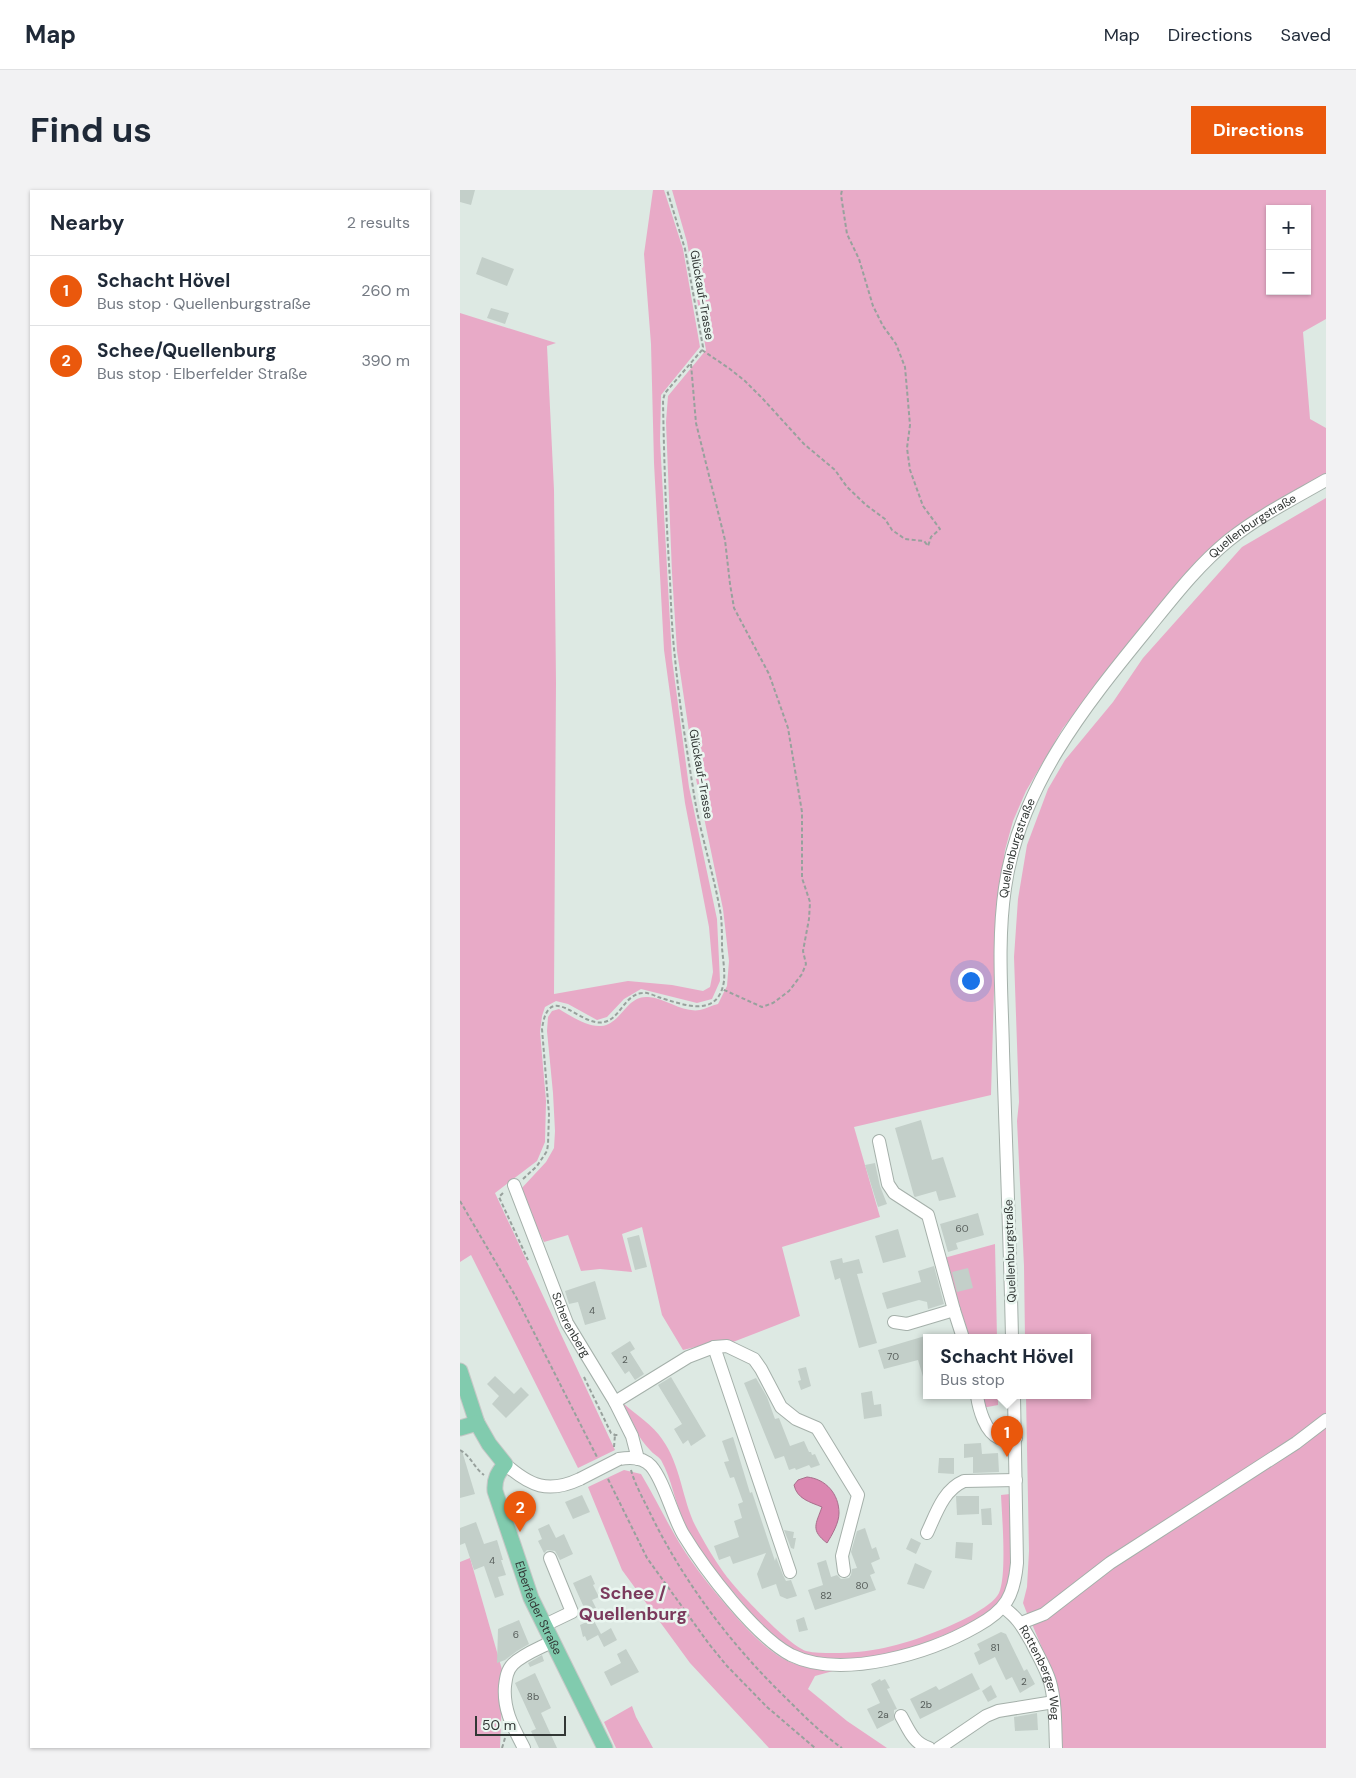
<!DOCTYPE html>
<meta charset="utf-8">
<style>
:root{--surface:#fff;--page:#f2f2f3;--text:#1f2937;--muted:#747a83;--line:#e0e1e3;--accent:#ea580c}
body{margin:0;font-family:"DM Sans",sans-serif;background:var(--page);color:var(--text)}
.controls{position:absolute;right:15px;top:15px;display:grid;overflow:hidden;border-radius:0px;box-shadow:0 1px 4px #0004}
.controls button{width:45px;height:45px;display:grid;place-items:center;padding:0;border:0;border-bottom:1px solid var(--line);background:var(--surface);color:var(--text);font:25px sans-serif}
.scale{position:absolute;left:15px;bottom:12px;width:91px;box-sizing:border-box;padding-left:5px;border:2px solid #323735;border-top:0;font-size:14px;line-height:18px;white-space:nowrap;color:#323735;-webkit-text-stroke:4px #eaf6f0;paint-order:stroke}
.you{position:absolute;left:510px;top:790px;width:18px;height:18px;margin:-12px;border:4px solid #fff;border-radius:50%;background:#1a73e8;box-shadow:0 0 0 8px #1a73e833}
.badge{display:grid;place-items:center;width:32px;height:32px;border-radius:50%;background:var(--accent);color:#fff;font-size:16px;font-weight:700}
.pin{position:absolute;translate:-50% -41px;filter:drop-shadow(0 1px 2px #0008)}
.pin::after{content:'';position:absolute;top:26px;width:18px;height:15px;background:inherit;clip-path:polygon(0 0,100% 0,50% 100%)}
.popup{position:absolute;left:463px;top:1144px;width:168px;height:65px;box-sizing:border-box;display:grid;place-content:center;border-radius:0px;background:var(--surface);filter:drop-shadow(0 1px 4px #0005);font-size:16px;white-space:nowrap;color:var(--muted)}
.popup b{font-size:19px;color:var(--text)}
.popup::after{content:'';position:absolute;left:50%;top:100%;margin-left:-10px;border:10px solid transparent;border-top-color:var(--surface)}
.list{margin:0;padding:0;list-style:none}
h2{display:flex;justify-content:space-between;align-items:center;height:65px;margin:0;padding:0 20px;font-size:21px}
h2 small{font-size:16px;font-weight:400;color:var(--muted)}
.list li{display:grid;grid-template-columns:32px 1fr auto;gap:15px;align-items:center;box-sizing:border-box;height:70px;padding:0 20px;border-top:1px solid var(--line)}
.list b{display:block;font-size:19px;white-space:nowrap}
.list p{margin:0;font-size:16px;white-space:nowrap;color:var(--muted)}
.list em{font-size:16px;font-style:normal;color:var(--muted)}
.map{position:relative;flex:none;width:866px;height:1558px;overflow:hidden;border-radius:0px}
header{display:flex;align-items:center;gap:30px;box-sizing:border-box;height:70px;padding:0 25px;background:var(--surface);border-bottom:1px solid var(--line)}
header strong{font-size:24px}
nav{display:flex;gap:28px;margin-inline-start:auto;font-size:18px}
.intro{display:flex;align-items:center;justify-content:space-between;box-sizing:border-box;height:120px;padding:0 30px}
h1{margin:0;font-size:35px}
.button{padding:12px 22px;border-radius:0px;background:var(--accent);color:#fff;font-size:18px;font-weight:700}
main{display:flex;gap:30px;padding:0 30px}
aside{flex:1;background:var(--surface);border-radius:0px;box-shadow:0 1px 4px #0004}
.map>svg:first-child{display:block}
.green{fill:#e8aac7;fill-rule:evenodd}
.water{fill:#db87b1;stroke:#a86f8c}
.building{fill:#c3cfc9}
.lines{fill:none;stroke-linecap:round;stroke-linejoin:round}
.minor-casing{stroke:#a5b0aa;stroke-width:14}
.major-casing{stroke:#c6c7c6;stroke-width:17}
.path{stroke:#98a19d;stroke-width:2;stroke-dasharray:4 2.5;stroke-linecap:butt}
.minor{stroke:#fff;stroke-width:12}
.major{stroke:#81cbae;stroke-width:15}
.minor-bridge-casing{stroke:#a5b0aa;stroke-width:14;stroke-linecap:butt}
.minor-bridge{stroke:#fff;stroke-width:12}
.labels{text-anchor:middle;stroke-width:5;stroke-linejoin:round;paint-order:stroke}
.number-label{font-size:10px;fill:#565d5a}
.street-label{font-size:12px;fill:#323735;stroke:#eaf6f0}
.district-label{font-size:18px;font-weight:bold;fill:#7b3a5c;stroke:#eaf6f0}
</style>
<header>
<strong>Map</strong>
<nav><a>Map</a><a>Directions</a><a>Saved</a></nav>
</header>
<div class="intro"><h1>Find us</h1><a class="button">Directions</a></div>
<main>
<aside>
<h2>Nearby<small>2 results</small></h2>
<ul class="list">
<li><span class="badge">1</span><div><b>Schacht Hövel</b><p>Bus stop · Quellenburgstraße</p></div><em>260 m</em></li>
<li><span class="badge">2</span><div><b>Schee/Quellenburg</b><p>Bus stop · Elberfelder Straße</p></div><em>390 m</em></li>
</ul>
</aside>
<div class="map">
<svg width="866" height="1558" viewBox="0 0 866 1558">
<rect width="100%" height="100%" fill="#dde9e3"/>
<!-- green -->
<g class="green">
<polygon points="193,0 204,0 223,59 240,157 201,205 200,250 212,469 229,597 257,729 260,791 252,809 237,813 181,799 164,809 147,827 137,830 108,814 96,811 85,817 82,826 80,842 86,911 85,952 77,971 35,1003 155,1260 118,1278 11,1065 0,1072 0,123 96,153 87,156 94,300 96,493 94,804 168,791 212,795 243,801 250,797 253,782 249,737 225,613 204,460 194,273 191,154 184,64"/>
<path d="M212 0H866V129L843 142 850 229 866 238V283L781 333 751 357 719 391 603 538 566 601 553 631 545 660 536 731 531 905 394 937 420 1027 322 1057 340 1126 273 1152H256L223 1160 202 1125 182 1037 162 1044 172 1082 140 1079 121 1081 108 1045 84 1052 64 1012 60 1000 86 972 94 958 95 941 93 903 87 841 88 827 92 821 99 819C111 826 127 837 141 836 161 835 166 805 188 807 206 808 222 823 240 820 246 819 252 815 258 814L267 796 269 771 263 719 236 589 217 461 212 383 206 232 208 206 246 160 227 52ZM810 19H847V101H810Z"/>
<polygon points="866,308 866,1224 834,1250 586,1418 568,1426 563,1413 567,1397 569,1361 566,1206 627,1206 627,1148 565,1148 564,1076 557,931 559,912 554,767 558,709 567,655 588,599 605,570 653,512 683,468 782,357"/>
<polygon points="535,1054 537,1148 507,1148 484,1068"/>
<polygon points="521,1206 538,1206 538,1215 522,1218"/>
<path d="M163 1213C175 1224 194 1236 202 1249 221 1275 222 1310 236 1337 244 1352 254 1369 264 1383 277 1401 326 1453 346 1461 354 1463 364 1463 372 1463 412 1463 439 1456 475 1442 491 1436 532 1418 539 1403 547 1386 542 1326 541 1305L550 1304C550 1329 555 1382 545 1402 533 1426 500 1438 477 1448 433 1466 366 1483 323 1453 305 1441 290 1422 276 1405 257 1383 238 1360 225 1334 215 1314 212 1289 201 1270 198 1266 193 1264 190 1260 179 1249 171 1232 163 1219Z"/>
<polygon points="866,1234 866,1558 601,1558 600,1508 595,1489 572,1434 651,1376"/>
<path d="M164 1280 181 1284C195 1307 206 1331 220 1354 235 1378 253 1400 271 1421 286 1438 302 1456 322 1468 337 1477 355 1479 373 1481L355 1486 348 1499 387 1531 427 1558H309L230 1473 162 1380 128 1297Z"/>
<polygon points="10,1368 43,1483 40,1558 0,1558 0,1372"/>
<polygon points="172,1516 176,1527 193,1558 156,1558 144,1532"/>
</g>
<!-- water -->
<path class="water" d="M347 1287C366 1289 379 1304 379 1323 379 1333 372 1345 367 1353 350 1340 356 1334 362 1317 350 1312 337 1309 334 1295L338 1290Z"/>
<!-- building -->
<g class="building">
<polygon points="0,0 15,0 11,15 0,12"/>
<polygon points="22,67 54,79 47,96 16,84"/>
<polygon points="31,118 49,123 45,134 27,128"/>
<polygon points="461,930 472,970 483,967 496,1007 479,1011 476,1001 455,1007 454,1006 435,938"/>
<polygon points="415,973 420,996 427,1014 418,1017 405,975"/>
<polygon points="518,1023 524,1045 496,1053 498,1059 488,1062 480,1034"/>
<polygon points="438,1039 446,1067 423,1073 415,1046"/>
<polygon points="179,1045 187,1077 175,1080 167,1048"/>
<polygon points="382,1068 383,1073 399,1069 403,1083 397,1084 417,1153 399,1158 380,1088 375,1090 370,1071"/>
<polygon points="474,1076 484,1114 468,1119 467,1112 459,1110 427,1119 422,1103 461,1092 458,1081"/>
<polygon points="508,1078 513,1098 497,1102 492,1082"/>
<polygon points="135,1091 146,1129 125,1135 118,1112 109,1114 105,1101"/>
<polygon points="465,1146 467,1153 467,1190 464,1190 458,1170 424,1179 418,1160"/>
<polygon points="170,1151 175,1159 170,1162 184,1184 175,1190 169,1181 165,1184 151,1163"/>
<polygon points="346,1177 351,1196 341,1200 338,1191 341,1190 338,1179"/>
<polygon points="35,1186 54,1204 61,1197 69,1205 46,1228 32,1214 39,1206 27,1194"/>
<polygon points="211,1187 246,1246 231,1256 228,1250 223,1254 214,1239 222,1234 198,1195"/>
<polygon points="296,1188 307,1207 315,1229 319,1228 330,1256 344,1251 349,1262 351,1262 352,1265 355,1264 360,1275 351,1278 349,1275 336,1280 335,1278 329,1280 324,1266 315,1269 284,1193"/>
<polygon points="412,1201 414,1215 421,1214 422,1226 404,1229 401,1203"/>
<polygon points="273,1247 290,1303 292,1302 315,1371 316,1367 323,1385 326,1391 331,1390 337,1406 327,1409 320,1406 316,1394 302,1399 297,1384 306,1363 273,1374 270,1366 259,1370 254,1356 279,1347 274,1331 282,1328 278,1314 283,1312 274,1287 270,1288 264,1272 269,1271 262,1251"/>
<polygon points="521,1253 522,1264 538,1263 539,1282 513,1283 513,1267 504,1268 504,1254"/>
<polygon points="2,1261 15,1304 0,1308 0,1262"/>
<polygon points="479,1268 494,1268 494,1284 478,1283"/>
<polygon points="122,1305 130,1322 113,1329 105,1312"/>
<polygon points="496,1306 519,1306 519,1324 497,1325"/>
<polygon points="531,1318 532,1335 522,1335 521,1319"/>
<polygon points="16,1332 24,1354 37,1350 43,1370 41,1370 46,1385 38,1387 44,1405 35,1408 24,1376 14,1380 5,1353 0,1355 0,1338"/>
<polygon points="89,1334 96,1348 104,1344 113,1364 100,1370 95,1361 87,1360 84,1363 78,1351 82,1349 78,1339"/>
<polygon points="405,1338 412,1359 416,1357 420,1369 411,1373 415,1383 410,1385 416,1400 355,1420 348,1400 363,1395 357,1373 366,1370 371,1387 377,1385 381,1389 389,1388 391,1385 392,1379 397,1378 391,1362 397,1341"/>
<polygon points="324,1340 334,1342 333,1348 336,1348 334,1359 331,1358"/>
<polygon points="451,1348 461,1353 456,1364 446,1359"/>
<polygon points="496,1352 513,1353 512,1370 495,1368"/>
<polygon points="455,1373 472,1381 464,1399 447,1394"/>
<polygon points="131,1385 135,1394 133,1395 139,1407 132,1410 136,1418 126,1422 113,1393"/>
<polygon points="344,1427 348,1440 339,1442 336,1430"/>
<polygon points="133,1429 141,1444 151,1438 157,1450 144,1457 138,1445 127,1451 125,1446 123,1447 120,1435"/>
<polygon points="59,1430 69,1454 57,1461 45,1470 37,1473 38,1439"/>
<polygon points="541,1442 546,1444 564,1481 567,1479 575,1494 560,1503 552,1487 546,1490 535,1467 519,1475 514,1463 520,1460 517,1454"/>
<polygon points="166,1459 179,1482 151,1496 144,1482 161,1473 157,1464"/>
<polygon points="82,1465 84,1471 70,1477 68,1473"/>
<polygon points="75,1483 91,1518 81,1523 97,1558 79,1558 71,1541 76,1539 55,1493"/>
<polygon points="512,1483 520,1499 460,1529 450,1509 476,1496 479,1500"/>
<polygon points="420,1489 421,1491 425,1489 430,1498 427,1499 437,1519 434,1520 434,1530 417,1539 407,1519 420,1513 411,1494"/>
<polygon points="531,1495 537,1507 528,1512 522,1501"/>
<polygon points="577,1523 578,1540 555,1541 554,1527"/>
</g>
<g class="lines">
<!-- minor casing -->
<g class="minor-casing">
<g id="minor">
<polyline points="419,951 428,994 434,1003 468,1025 494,1120 447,1134 434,1132"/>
<path id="s1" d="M54 995 107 1133 155 1212 172 1246 178 1269"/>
<polyline points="494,1120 503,1148"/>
<path id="s2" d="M552 1148C550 1053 546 957 543 861 542 807 537 752 545 698 559 598 624 517 686 441 712 409 737 376 769 350 799 326 833 309 866 290"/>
<polyline points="254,1157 330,1382"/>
<path d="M517 1206C519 1219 525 1242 539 1248 544 1249 551 1248 556 1248"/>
<polyline points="155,1212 228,1167 254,1157 267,1156 294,1169 301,1179 321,1217 336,1229 357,1238 398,1305 382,1366 384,1381"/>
<path d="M159 1269C170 1267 183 1267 191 1276 204 1291 212 1325 223 1344 245 1380 295 1446 331 1465 382 1490 470 1463 517 1436 546 1420 554 1406 557 1373L554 1206"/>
<path d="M45 1274C70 1296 88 1304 120 1289"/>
<path d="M467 1343C476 1324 483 1300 504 1291L556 1290"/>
<path id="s3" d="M543 1417C559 1429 562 1436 572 1453 578 1466 586 1478 590 1492 596 1513 595 1536 596 1558"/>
<polyline points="561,1433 584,1424 650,1373 836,1253 866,1230"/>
<polyline points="85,1435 112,1422 90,1368"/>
<path d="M441 1526C449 1540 453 1553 469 1558"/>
<path d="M64 1558C53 1537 43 1520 45 1496 46 1488 47 1480 53 1474 63 1464 80 1458 93 1451"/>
<polyline points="479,1558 526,1526 538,1521 594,1512"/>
</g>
</g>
<!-- major casing -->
<g class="major-casing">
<g id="major">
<path id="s4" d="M0 1181 17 1233 29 1254 45 1274C38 1283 34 1289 35 1301L71 1408 145 1558"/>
<polyline points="0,1238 17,1233"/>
</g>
</g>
<!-- path -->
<g class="path">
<polyline points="242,160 270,179 285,191 303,209 344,254 375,280 387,297 406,315 425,329 432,340 445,349 464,351 468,356 471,347 480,339 463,316 450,280 447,258 450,235 445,177 436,154 423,136 413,116 399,69 387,44 381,5 382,0"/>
<polyline points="231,174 236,233 265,350 270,394 274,418 309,484 328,538 342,622 342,688 350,712 349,729 343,761 346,774 342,784 329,801 313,813 302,817 262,799"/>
<path d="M63 989 77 976 87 961 88 954 89 924 82 839C89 788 120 838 144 832 160 829 164 805 182 803 187 802 193 805 198 807 222 814 258 830 264 791 265 781 263 769 262 758 262 748 262 736 261 726 254 683 239 641 233 598 226 555 219 511 215 468 212 442 211 416 210 390 206 330 204 270 203 210L205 203 242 160 243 157 225 59 207 0"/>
<polyline points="43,1003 39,1007 68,1070"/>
<polyline points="0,1011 56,1107 137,1267"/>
<polyline points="124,1187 151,1243 155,1245 159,1245"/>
<polyline points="154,1257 155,1245"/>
<path d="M0 1260C12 1267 14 1278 24 1285"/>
<path d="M171 1280C175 1295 184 1310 191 1325 225 1394 272 1456 328 1510 345 1527 362 1544 382 1558"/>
<polyline points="148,1289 187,1368 249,1454 267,1476 307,1517 355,1558"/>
<polyline points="42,1558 45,1548"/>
</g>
<!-- minor -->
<use href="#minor" class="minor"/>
<!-- major -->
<use href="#major" class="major"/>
<!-- minor-bridge casing -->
<g class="minor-bridge-casing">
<polyline id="minor-bridge" points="120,1289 159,1269"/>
</g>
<!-- minor-bridge -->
<use href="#minor-bridge" class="minor-bridge"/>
</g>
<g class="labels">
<!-- number labels -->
<g class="number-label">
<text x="502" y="1042">60</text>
<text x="132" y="1124">4</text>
<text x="433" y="1170">70</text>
<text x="165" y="1173">2</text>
<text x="32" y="1374">4</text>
<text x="402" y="1399">80</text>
<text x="366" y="1409">82</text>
<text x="56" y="1448">6</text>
<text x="535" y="1461">81</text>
<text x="564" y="1495">2</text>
<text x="73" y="1510">8b</text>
<text x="466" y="1518">2b</text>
<text x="423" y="1528">2a</text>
</g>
<!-- street labels -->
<g class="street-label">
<text transform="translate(242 105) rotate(80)" y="4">Glückauf-Trasse</text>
<text dy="4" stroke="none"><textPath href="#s2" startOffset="898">Quellenburgstraße</textPath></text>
<text transform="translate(241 584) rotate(80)" y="4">Glückauf-Trasse</text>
<text dy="4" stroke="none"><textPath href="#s2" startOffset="492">Quellenburgstraße</textPath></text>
<text transform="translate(550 1061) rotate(-92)" y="4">Quellenburgstraße</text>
<text dy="4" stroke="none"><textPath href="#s1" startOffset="151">Scherenberg</textPath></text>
<text dy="4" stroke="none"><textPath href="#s4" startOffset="259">Elberfelder Straße</textPath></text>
<text dy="4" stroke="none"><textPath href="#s3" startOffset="78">Rottenberger Weg</textPath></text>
</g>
<!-- district labels -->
<g class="district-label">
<text x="173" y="1409">Schee /<tspan x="173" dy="21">Quellenburg</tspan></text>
</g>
</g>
</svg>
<div class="controls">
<button>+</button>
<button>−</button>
</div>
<div class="scale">50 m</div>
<div class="you"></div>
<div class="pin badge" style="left:547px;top:1267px">1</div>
<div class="popup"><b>Schacht Hövel</b>Bus stop</div>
<div class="pin badge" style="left:60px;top:1342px">2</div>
</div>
</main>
